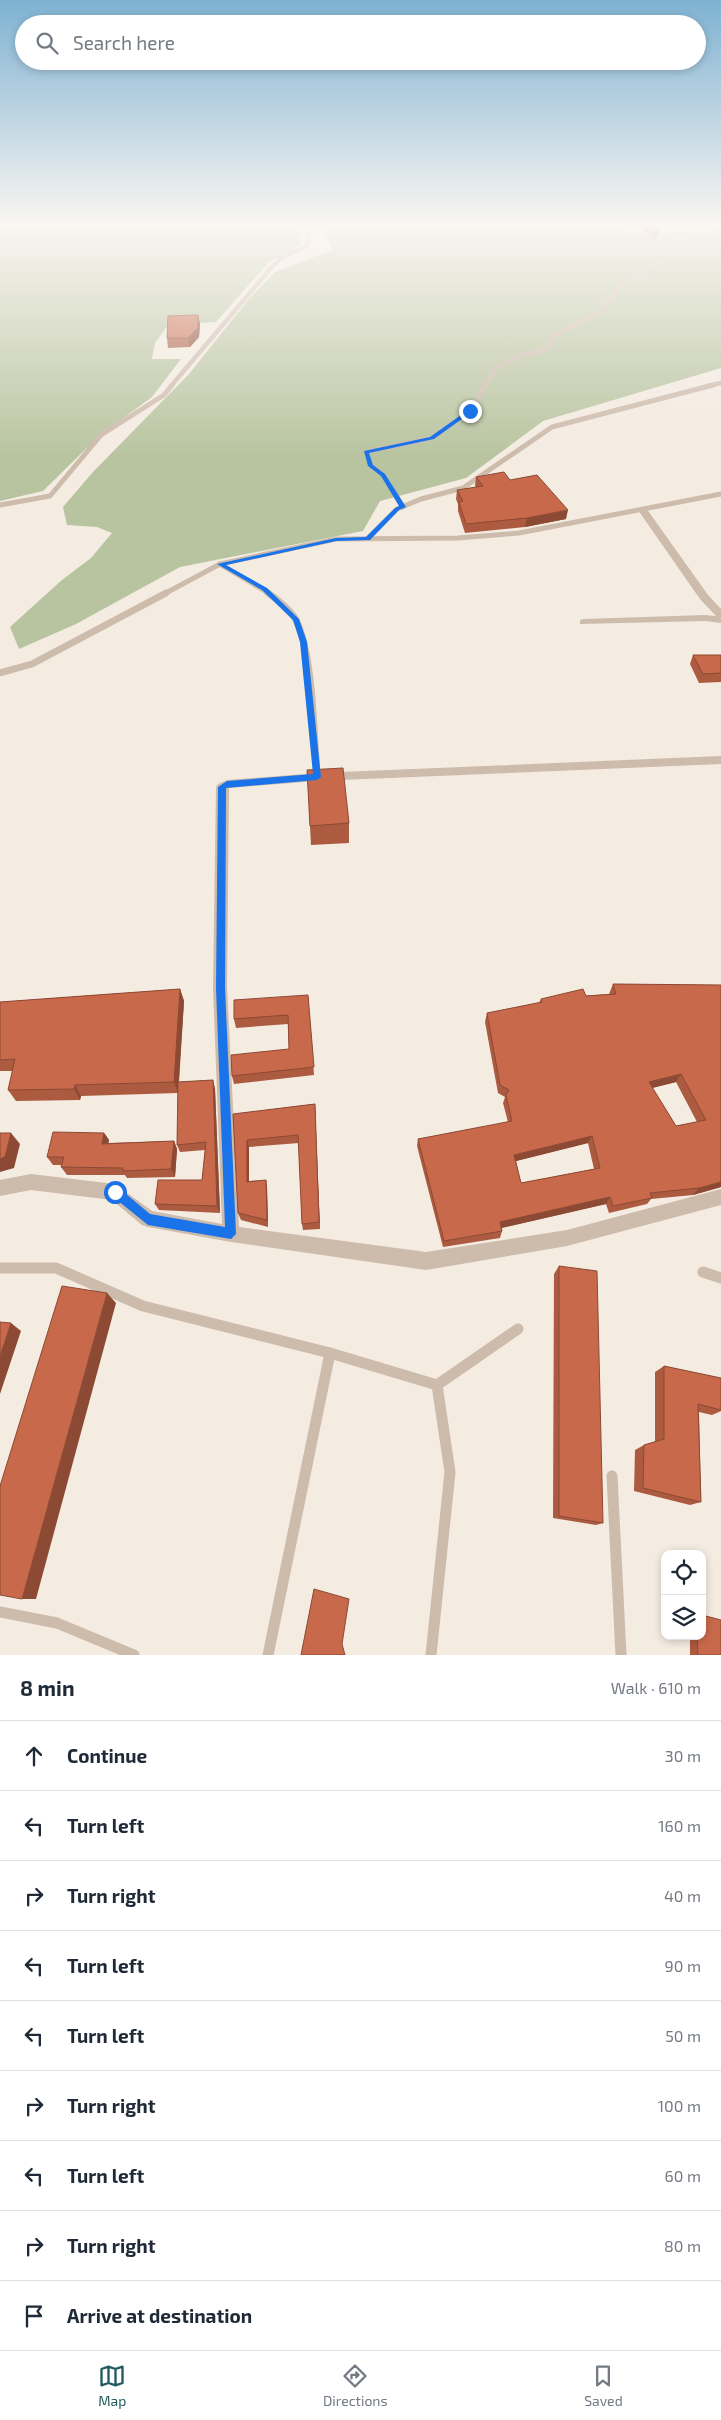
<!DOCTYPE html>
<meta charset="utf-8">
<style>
:root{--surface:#fff;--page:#f2f2f3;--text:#1f2937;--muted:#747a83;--line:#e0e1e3;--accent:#1f5a5e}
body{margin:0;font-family:"Exo 2",sans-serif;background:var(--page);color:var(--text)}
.controls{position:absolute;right:15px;bottom:15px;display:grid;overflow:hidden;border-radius:10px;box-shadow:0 2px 8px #0003}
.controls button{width:45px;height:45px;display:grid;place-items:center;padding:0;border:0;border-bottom:1px solid var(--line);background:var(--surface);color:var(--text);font:25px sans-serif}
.stop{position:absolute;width:15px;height:15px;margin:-11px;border:4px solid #1a73e8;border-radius:50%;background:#fff}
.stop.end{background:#1a73e8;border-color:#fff;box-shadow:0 1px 5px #0008}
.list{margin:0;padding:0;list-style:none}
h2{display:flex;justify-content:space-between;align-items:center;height:65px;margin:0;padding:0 20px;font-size:21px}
h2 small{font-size:16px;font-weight:400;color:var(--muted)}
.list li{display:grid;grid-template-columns:32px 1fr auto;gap:15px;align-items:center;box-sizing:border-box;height:70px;padding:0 20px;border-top:1px solid var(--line)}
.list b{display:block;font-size:19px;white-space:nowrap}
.list em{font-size:16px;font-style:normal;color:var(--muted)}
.icon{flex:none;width:28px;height:28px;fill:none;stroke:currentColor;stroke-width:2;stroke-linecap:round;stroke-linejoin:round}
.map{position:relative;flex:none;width:721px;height:1655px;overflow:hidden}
.search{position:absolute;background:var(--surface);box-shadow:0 2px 8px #0003;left:15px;right:15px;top:15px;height:55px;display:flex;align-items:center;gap:12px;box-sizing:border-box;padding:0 18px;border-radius:28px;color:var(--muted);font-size:19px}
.sheet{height:695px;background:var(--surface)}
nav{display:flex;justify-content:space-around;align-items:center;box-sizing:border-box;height:70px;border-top:1px solid var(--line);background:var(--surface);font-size:14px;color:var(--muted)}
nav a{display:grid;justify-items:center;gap:2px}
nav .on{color:var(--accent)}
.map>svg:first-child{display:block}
.green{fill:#b8c4a0}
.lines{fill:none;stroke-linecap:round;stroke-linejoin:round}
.lane-far3{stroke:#cdbbac;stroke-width:4.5}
.lane-far2{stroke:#cdbbac;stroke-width:5}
.lane-far1{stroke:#cdbbac;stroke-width:7}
.lane{stroke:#cdbbac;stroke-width:11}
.street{fill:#cdbbac;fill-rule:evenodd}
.wall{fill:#ac5a40;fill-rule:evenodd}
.shaded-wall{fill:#8c4a34}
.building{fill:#c8694b;stroke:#8c4a34;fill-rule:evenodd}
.route{fill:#1a73e8}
</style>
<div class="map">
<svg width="721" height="1655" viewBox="0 0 721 1655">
<rect width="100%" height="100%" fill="#f4ebe1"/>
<!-- green -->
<g class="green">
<polygon points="0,225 302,225 300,245 269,262 216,322 168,325 155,343 152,359 181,359 152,397 99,436 43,491 0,501"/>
<polygon points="321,225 612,225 640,235 709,230 721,234 721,368 543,421 466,478 380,501 363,531 180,567 76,624 19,649 10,627 62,580 91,558 112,533 97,527 67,525 63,507 93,472 189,374 248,300 275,272 333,250"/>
</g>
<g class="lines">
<!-- lane-far3 -->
<g class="lane-far3">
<polyline points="171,386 271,268 282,257 307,246 311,225"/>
<polyline points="485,386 496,368 523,355 548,349 555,336 600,311 621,284 644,274 661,259 670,239 721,231"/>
<polyline points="708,386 721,383"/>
</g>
<!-- lane-far2 -->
<g class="lane-far2">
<polyline points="0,505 50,496 101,435 164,395 172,385"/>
<polyline points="403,507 383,475 371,466 366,452 432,438 470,411 486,385"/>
<polyline points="368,538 397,509 421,499 463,488 552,427 713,385"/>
<polyline points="220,564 270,594"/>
<polyline points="164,594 220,564 336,539 458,538 519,533 721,494"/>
</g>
<!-- lane-far1 -->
<g class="lane-far1">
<path d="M268 593C278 600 290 609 296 620 313 653 314 737 317 777"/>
<polyline points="0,673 32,664 166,593"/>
</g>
<!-- lane -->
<g class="lane">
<polyline points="0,1268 56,1268 143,1306 330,1353 437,1385 518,1329"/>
<polyline points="703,1272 721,1278"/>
<polyline points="612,1476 621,1655"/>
<polyline points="0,1612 57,1623 134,1655"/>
<polyline points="268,1655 330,1353"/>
<polyline points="431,1655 450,1472 437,1385"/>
</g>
<!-- street -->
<g class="street">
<polygon points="643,507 646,508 708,595 721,609 721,623 705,621 580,624 580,620 584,619 705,615 716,616 700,599 638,510"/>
<polygon points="721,756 721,764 317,781 229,788 227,987 239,1227 426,1252 567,1230 721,1189 721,1205 567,1246 426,1270 231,1242 148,1227 142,1225 112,1200 31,1190 0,1196 0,1180 31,1174 115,1184 152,1211 222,1224 213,987 216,787 218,784 227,780 317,773"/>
</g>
</g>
<!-- wall -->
<g class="wall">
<polygon points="638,225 657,225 658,236 653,240"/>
<polygon points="198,315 200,324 199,337 190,347 168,348 167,338"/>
<polygon points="476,477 510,480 566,519 525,527 465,533 458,511 458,504 456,499 457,490 476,487 475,486"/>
<polygon points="693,655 721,655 721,682 699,683 690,664"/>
<polygon points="307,770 349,823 349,843 311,845"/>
<path d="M613 984 721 985V1187L693 1195 651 1199 647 1204 609 1213 606 1204 501 1228 502 1231 500 1238 443 1247 417 1146 418 1139 508 1122 503 1103 505 1097 498 1093 485 1022 487 1013 539 1003 541 999 609 994ZM676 1082 697 1122 676 1126 652 1088ZM588 1143 594 1169 521 1183 516 1161Z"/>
<polygon points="180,989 184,1001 179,1082 213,1080 215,1089 220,1213 159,1210 155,1204 202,1180 205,1150 180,1152 177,1145 178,1093 81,1096 80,1100 16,1101 8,1090 13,1071 0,1071 0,1002"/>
<polygon points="308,995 314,1075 234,1084 232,1076 289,1049 288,1024 236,1028 234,1019"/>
<polygon points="315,1104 320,1229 303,1230 302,1224 299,1143 249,1147 249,1181 266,1180 267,1187 268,1227 241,1220 238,1213 233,1114"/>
<polygon points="104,1133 109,1140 108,1143 174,1141 177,1149 175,1177 127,1178 125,1175 67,1175 61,1167 62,1165 53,1165 47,1157"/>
<polygon points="559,1266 603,1523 596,1525 553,1518 554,1274"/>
<polygon points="664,1366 721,1378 721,1411 712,1415 699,1412 701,1502 690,1505 634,1491 635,1450 644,1445 655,1442 655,1372"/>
<polygon points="690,1636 702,1636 721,1655 690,1655"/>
</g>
<!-- shaded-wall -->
<g class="shaded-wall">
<polygon points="659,229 658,236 653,240 654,233"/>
<polygon points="198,315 200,324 199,337 190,347 188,338"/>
<polygon points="568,510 566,519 525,527 527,518"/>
<polygon points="180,989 184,1001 178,1093 174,1082"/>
<polygon points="681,1074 676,1082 644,1090 649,1082"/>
<polygon points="213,1080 215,1089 220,1213 217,1206"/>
<polygon points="75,1085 81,1096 80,1100 74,1089"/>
<polygon points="315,1104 315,1112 320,1229 319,1222"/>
<polygon points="11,1133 20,1144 14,1168 0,1172 0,1159"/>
<polygon points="104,1133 109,1140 107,1151 102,1144"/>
<polygon points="592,1136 588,1143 512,1162 514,1155"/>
<polygon points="247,1140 249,1147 249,1189 247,1182"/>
<polygon points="174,1141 177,1149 175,1177 171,1169"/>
<polygon points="266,1180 267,1187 268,1227 267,1220"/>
<polygon points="721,1182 721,1187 693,1195 699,1188"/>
<polygon points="610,1197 606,1204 497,1229 500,1222"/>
<polygon points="107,1293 116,1303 36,1599 22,1599"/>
<polygon points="11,1323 21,1331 0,1394 0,1356"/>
</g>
<!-- building -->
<g class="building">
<polygon points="646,225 657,225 659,229 654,233"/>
<polygon points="198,315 198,328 188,338 167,338 168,316"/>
<polygon points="504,472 510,480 537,475 568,510 527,518 466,524 459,502 463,501 457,490 483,486 476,477"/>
<polygon points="693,655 721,655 721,673 703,674"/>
<polygon points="343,768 349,823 310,826 307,770"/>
<path d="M613 984 721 985V1182L699 1188 650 1193 652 1198 613 1206 610 1197 500 1222 502 1231 444 1241 418 1139 512 1121 506 1095 509 1090 500 1085 487 1013 542 1002 541 999 583 989 586 996 616 994ZM681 1074 706 1120 676 1126 649 1082ZM592 1136 600 1168 521 1183 514 1155Z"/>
<polygon points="180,989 174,1082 75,1085 74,1089 8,1090 15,1059 0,1060 0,1002"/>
<polygon points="308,995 314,1067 232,1076 231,1055 289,1049 288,1015 234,1019 234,1000"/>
<polygon points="213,1080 217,1206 155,1204 158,1180 202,1180 206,1142 177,1145 178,1082"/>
<polygon points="315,1104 319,1222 302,1224 298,1135 247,1140 247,1182 266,1180 267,1220 238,1213 233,1114"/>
<polygon points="53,1132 104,1133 102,1144 174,1141 171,1169 123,1171 123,1168 61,1167 64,1157 47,1157"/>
<polygon points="0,1133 11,1133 5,1157 0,1159"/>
<polygon points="559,1266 597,1271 603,1523 559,1516"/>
<polygon points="62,1286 107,1293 22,1599 0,1595 0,1486"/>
<polygon points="0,1322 11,1323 0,1356"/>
<polygon points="664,1366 721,1378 721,1410 698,1404 701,1502 643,1488 644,1445 664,1439"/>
<polygon points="314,1589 349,1599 342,1644 345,1655 301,1655"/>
<polygon points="702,1615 721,1620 721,1655 698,1655 697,1636 702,1636"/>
</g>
<!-- sky -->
<linearGradient id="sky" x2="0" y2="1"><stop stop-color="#7eb2d2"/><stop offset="0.49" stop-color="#faf6f2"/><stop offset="1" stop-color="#faf6f2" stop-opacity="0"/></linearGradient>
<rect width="721" height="457" fill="url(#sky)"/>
<!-- route -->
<polygon class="route" points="468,410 473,411 434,439 369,453 373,465 385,474 406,507 399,510 370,540 336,541 226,565 267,588 299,619 307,642 321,777 317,780 226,788 225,988 236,1234 231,1239 148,1225 112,1196 112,1188 119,1188 150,1214 225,1227 216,988 218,787 227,781 313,774 300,642 293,620 262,590 217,564 336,538 366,537 395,508 399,506 381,476 368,466 364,451 430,437"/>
</svg>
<div class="controls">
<button><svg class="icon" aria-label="locate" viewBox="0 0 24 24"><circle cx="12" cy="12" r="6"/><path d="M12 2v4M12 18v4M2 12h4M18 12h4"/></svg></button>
<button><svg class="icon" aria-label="layers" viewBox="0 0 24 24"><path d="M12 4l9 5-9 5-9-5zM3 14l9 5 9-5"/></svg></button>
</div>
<div class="stop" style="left:115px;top:1192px"></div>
<div class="stop end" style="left:470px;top:411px"></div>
<div class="search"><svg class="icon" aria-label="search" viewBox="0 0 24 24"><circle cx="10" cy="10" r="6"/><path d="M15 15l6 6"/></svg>Search here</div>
</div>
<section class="sheet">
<h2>8 min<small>Walk · 610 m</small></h2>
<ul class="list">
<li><svg class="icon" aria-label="ahead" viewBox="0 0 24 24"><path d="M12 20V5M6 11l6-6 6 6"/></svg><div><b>Continue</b></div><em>30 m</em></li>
<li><svg class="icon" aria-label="left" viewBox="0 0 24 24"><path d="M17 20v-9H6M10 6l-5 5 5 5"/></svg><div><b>Turn left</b></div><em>160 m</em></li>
<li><svg class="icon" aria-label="right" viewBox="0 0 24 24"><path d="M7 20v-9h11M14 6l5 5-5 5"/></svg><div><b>Turn right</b></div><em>40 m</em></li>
<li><svg class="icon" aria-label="left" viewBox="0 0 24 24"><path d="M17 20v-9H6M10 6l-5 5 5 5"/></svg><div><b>Turn left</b></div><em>90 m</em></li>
<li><svg class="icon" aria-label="left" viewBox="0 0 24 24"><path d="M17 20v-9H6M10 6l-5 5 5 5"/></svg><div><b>Turn left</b></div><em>50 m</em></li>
<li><svg class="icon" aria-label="right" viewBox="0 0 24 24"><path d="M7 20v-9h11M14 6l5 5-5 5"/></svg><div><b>Turn right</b></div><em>100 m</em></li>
<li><svg class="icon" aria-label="left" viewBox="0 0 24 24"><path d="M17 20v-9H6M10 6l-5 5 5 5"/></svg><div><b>Turn left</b></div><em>60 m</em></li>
<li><svg class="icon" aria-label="right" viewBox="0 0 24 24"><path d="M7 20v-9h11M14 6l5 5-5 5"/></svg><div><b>Turn right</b></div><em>80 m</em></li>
<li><svg class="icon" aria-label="arrive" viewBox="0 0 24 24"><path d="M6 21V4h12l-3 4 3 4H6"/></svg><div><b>Arrive at destination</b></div></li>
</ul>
</section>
<nav>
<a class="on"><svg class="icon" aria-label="map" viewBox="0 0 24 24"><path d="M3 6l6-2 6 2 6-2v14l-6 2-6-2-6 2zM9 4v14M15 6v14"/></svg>Map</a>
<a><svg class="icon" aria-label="directions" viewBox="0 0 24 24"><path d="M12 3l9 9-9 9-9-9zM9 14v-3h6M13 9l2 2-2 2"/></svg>Directions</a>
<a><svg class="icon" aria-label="saved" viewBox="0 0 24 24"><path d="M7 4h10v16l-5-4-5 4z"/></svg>Saved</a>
</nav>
